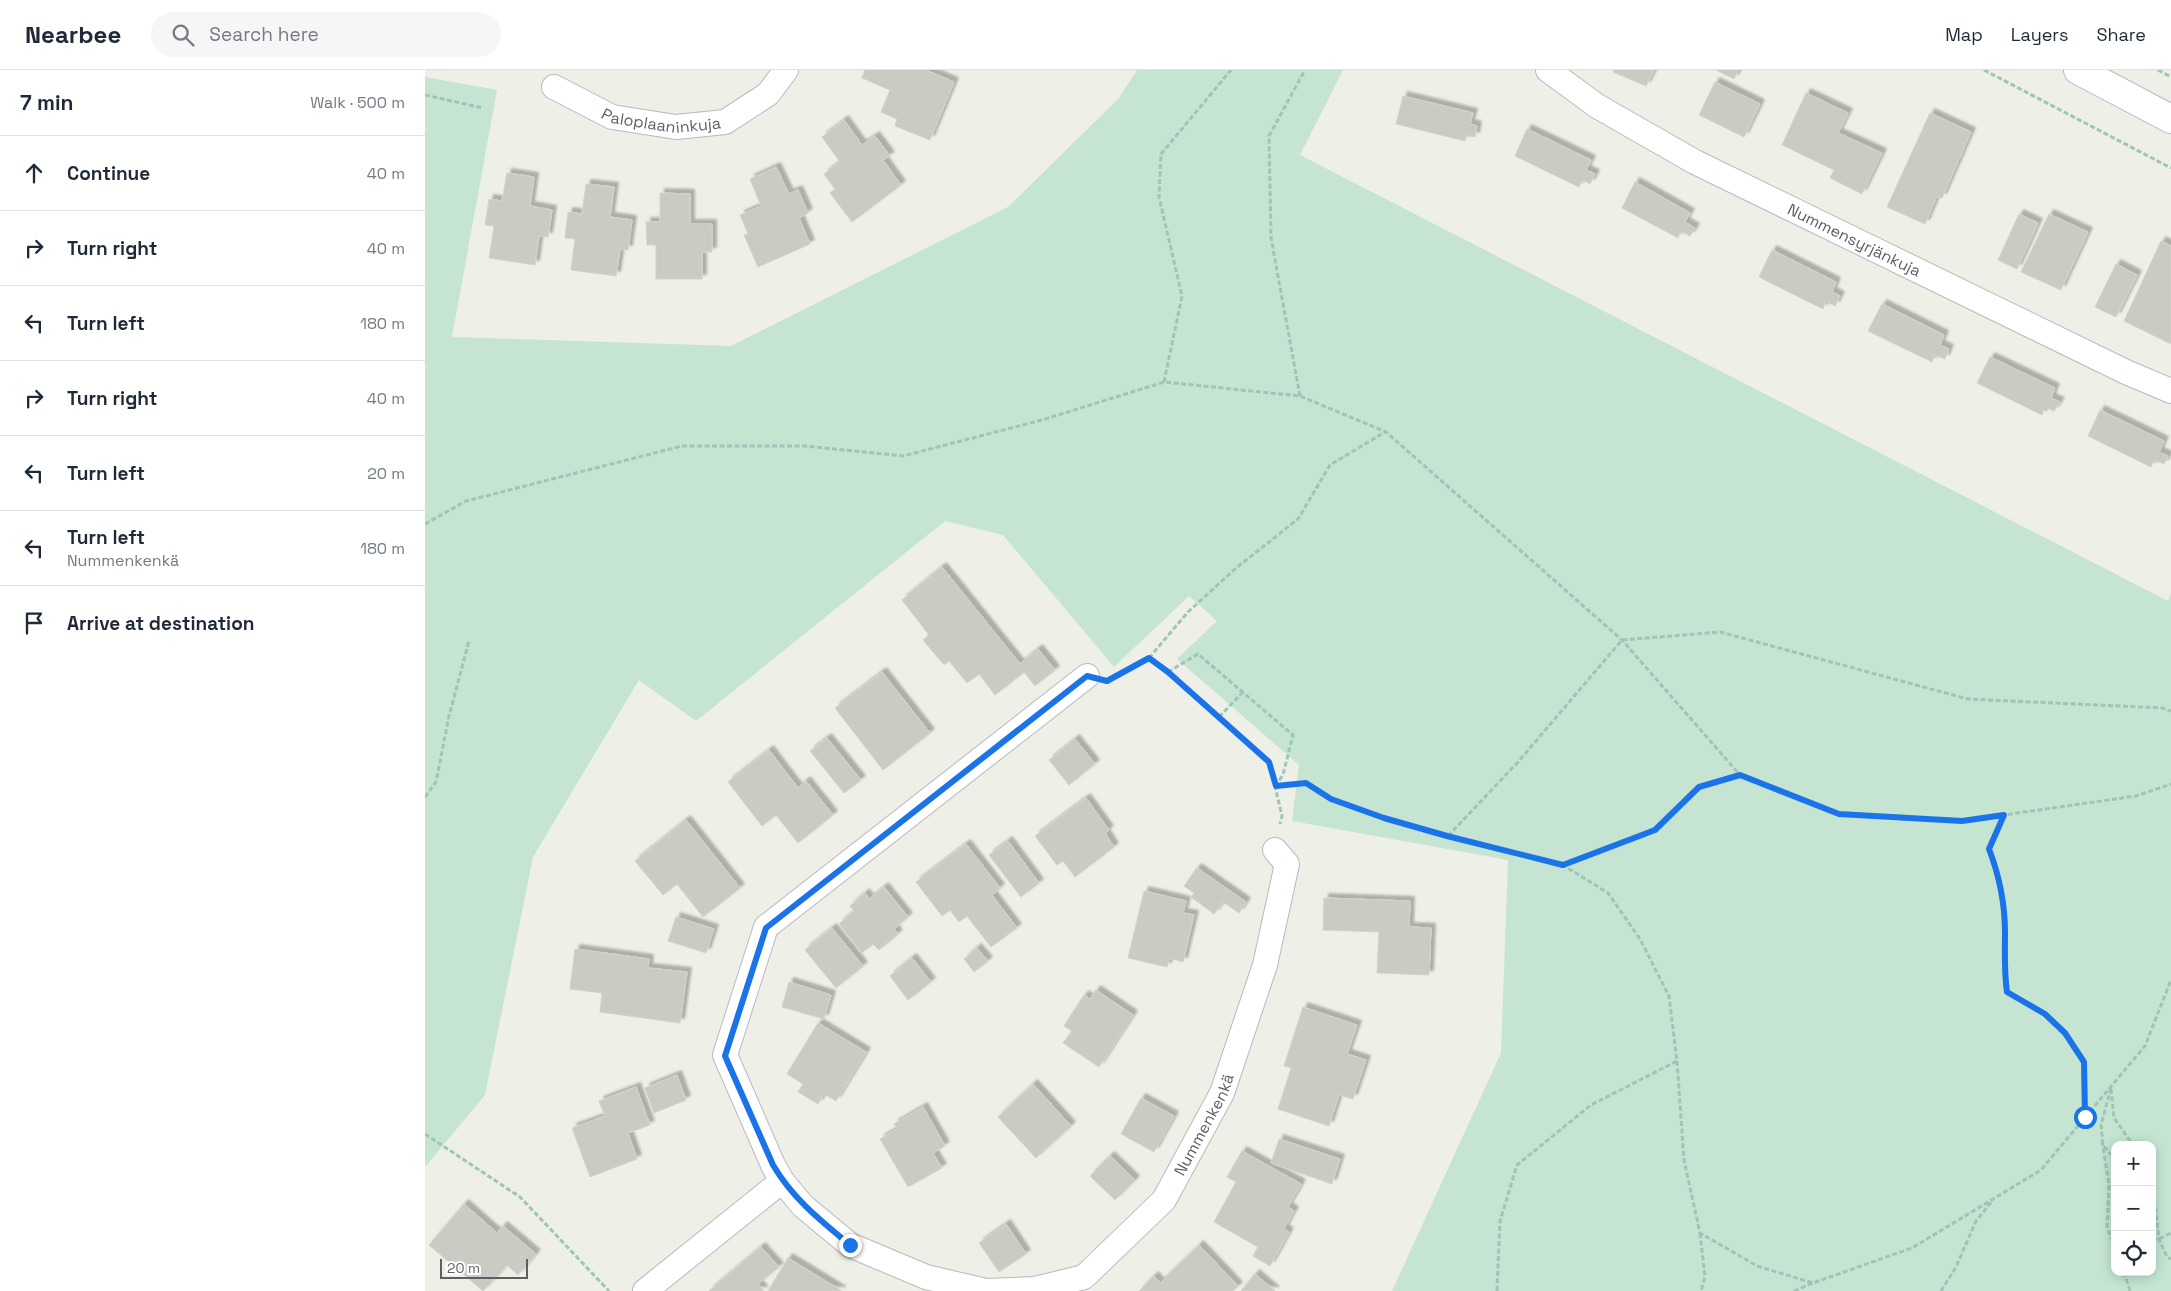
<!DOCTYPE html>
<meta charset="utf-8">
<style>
:root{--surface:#fff;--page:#f6f6f7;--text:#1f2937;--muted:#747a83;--line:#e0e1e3}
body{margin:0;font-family:"Space Grotesk",sans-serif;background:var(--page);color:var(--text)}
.controls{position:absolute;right:15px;bottom:15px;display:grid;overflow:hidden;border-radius:10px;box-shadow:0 2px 12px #0003}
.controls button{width:45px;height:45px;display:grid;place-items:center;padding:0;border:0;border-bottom:1px solid var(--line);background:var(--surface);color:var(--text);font:25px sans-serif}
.scale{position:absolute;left:15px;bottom:12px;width:88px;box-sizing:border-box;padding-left:5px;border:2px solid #5e5e66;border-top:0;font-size:14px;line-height:18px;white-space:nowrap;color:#5e5e66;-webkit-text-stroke:4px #fff;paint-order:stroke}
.stop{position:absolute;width:15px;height:15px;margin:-11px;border:4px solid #1a73e8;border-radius:50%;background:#fff}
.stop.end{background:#1a73e8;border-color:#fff;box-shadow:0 1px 5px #0008}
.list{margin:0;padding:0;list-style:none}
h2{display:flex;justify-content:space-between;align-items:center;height:65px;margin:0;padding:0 20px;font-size:21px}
h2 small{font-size:16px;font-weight:400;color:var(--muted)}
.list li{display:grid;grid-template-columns:32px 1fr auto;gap:15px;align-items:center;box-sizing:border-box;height:75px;padding:0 20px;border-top:1px solid var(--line)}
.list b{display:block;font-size:19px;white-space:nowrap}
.list p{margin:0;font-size:16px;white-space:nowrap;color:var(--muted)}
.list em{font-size:16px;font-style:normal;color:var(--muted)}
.icon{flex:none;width:28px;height:28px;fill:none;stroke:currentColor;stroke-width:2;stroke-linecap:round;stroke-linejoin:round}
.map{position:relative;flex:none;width:1746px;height:1221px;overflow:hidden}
header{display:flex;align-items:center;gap:30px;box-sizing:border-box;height:70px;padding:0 25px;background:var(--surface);border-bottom:1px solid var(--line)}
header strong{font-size:24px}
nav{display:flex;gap:28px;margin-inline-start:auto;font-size:18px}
.search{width:350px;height:45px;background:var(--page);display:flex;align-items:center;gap:12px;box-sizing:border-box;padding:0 18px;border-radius:28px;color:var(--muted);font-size:19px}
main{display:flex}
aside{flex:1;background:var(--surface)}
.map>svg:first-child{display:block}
.green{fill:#c5e5d2;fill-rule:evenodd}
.building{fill:#cacbc3;stroke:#d3d4c5;filter:url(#shadow)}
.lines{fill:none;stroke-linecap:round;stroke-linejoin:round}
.minor-casing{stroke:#b9b9bf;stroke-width:26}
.tertiary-casing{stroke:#b9b9bf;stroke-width:30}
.path{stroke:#9ec5ba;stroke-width:3;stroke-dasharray:5 2.5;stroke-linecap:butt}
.minor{stroke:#fff;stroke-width:24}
.tertiary{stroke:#fff;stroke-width:28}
.route{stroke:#1a73e8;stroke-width:6}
.labels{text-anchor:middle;stroke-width:4;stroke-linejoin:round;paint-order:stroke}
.street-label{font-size:16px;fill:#5e5e66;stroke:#fff}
</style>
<header>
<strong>Nearbee</strong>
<div class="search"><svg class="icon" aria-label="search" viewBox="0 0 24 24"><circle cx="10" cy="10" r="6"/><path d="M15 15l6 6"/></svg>Search here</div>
<nav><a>Map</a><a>Layers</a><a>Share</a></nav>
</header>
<main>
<aside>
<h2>7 min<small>Walk · 500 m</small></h2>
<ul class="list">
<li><svg class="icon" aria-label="ahead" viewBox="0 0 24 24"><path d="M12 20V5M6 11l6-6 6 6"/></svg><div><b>Continue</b></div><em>40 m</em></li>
<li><svg class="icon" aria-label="right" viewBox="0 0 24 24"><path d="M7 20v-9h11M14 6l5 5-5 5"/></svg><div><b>Turn right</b></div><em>40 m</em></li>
<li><svg class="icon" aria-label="left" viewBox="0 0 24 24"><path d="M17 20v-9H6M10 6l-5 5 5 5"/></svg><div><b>Turn left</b></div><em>180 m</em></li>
<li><svg class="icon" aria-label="right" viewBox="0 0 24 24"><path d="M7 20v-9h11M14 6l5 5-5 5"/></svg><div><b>Turn right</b></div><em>40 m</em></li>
<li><svg class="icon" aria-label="left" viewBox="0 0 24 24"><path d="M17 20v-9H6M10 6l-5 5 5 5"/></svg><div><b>Turn left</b></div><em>20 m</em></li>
<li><svg class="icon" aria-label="left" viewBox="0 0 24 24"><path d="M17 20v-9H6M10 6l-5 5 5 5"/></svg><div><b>Turn left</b><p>Nummenkenkä</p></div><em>180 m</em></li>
<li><svg class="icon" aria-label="arrive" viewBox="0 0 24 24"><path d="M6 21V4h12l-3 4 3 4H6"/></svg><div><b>Arrive at destination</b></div></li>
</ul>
</aside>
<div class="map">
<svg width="1746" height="1221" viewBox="0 0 1746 1221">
<defs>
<filter id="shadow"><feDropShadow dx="4.5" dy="-4.5" stdDeviation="1" flood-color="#0004"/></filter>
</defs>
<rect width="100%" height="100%" fill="#eeefe7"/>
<!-- green -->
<path class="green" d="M712 0H918L875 85 1743 531 1746 523V1221H967L1076 983 1083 790 867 751 874 695 752 589 792 551 764 526 689 597 578 465 520 451 271 651 214 610 108 787 60 1025 0 1097V7L72 20 27 267 306 276 583 137 694 28ZM1690 1075H1727V1202H1690Z"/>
<!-- building -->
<g class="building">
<polygon points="440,0 504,0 503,1 529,12 505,70 470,56 472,49 456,42 465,20 437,8"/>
<polygon points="1189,0 1229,0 1221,16 1188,2"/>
<polygon points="1291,0 1313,0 1309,9"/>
<polygon points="1290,12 1335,34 1319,67 1274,45"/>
<polygon points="1381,23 1423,43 1413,63 1457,83 1437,124 1405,108 1409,100 1357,75"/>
<polygon points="978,26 1048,43 1045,54 1052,56 1050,67 1041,65 1040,71 971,54"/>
<polygon points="1505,43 1546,62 1517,128 1512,126 1500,154 1462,137"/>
<polygon points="419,50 437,75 450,66 465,86 458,90 476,115 427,152 405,123 410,119 399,104 415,92 397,67"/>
<polygon points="1102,59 1166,90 1161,100 1170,104 1165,114 1157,110 1154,117 1090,86"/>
<polygon points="351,97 364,124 373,120 383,143 374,148 385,174 333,197 319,165 323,164 315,145 336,136 325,109"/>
<polygon points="82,103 109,107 105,136 127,140 123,167 114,166 110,195 64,188 69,156 60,155 64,129 77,131"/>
<polygon points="1210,112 1265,143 1260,152 1270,158 1265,166 1256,161 1253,168 1197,138"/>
<polygon points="161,114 189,117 185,147 207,150 203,180 195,179 191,206 146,200 150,169 140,168 143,142 157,144"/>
<polygon points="235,123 265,124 265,154 287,154 287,182 277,182 277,209 231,209 231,175 222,175 221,152 235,152"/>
<polygon points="1594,144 1613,153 1592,199 1573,190"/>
<polygon points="1624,144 1663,162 1636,220 1596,202"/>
<polygon points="1736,171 1746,176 1746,274 1699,251"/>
<polygon points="1347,180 1411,212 1407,222 1415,226 1410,236 1401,231 1398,239 1334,207"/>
<polygon points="1691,194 1712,205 1691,247 1670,237"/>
<polygon points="1457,234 1519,265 1515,275 1524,279 1520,289 1510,285 1507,292 1443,261"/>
<polygon points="1565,287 1630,318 1626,328 1635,332 1629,341 1620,337 1617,345 1552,313"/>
<polygon points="1675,340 1739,371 1734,382 1743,386 1739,394 1729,390 1726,397 1663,366"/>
<polygon points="517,497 595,594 613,579 630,600 610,616 599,602 570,625 554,604 542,613 524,591 519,595 498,570 504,565 477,530"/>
<polygon points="457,602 505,663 458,700 410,638"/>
<polygon points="402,668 436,710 419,723 385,681"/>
<polygon points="650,669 670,694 644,715 624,690"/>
<polygon points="344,680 373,718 381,711 408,745 373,773 351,745 337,756 303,712"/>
<polygon points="661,728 684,760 680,763 689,777 650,807 638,791 632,795 610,766"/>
<polygon points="261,750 315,818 278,847 252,814 238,825 210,791"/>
<polygon points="583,771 614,813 596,827 564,785"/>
<polygon points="541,774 575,818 567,825 592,858 566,877 542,846 534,852 525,840 517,846 491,812"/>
<polygon points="772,798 821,832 814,843 798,832 789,844 766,827 769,823 759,816"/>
<polygon points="459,817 483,847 469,859 473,864 454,880 448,874 437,883 414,854 429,841 425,836 440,823 444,829"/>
<polygon points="719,821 761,831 758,843 769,845 758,892 744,888 742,897 703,888"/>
<polygon points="899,828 985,831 984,857 1006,858 1004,905 952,903 954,862 898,860"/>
<polygon points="251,847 289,859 281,883 243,871"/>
<polygon points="407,858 438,896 411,918 380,880"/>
<polygon points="552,878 563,891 549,902 539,889"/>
<polygon points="150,879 224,889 223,898 262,902 255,953 175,942 177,923 145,919"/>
<polygon points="487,888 506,912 483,930 465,906"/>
<polygon points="364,912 406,925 399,949 357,937"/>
<polygon points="671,920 708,945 674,997 638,973 647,961 639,956 659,925 665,929"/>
<polygon points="878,937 932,955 922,984 941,990 928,1029 914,1025 904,1056 853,1039 866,998 859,996"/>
<polygon points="393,953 441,982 411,1031 399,1024 393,1034 373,1022 378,1014 362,1004"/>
<polygon points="252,1005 261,1030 229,1043 220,1018"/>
<polygon points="608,1014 646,1056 611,1088 573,1047"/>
<polygon points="211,1017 225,1055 203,1063 212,1089 165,1107 147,1058 180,1046 174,1031"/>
<polygon points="716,1028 749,1046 729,1082 696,1064"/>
<polygon points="498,1037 520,1076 508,1083 517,1098 483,1117 455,1069 472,1059 469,1054"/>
<polygon points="854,1069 915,1089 907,1114 846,1093"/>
<polygon points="817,1081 876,1114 863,1137 869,1141 859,1159 864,1162 845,1196 828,1186 833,1177 789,1152 811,1112 802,1107"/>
<polygon points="685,1086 710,1110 690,1130 665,1106"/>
<polygon points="39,1134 72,1163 78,1156 111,1184 93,1205 82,1195 58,1221 4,1175"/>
<polygon points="581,1154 601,1184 574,1202 554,1173"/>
<polygon points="774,1175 813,1216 808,1221 714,1221 729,1206 735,1213"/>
<polygon points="336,1177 354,1197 333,1214 339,1221 284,1221"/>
<polygon points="363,1188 417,1221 343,1221"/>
<polygon points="830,1204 850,1221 816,1221"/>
</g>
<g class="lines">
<!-- minor casing -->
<g class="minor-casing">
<g id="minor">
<path id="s1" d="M1123 0 1172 36 1270 92 1701 302 1746 321"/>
<path id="s2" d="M129 17 187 47 251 57 300 52 343 24 361 0"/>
<polyline points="220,1221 357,1111"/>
<polyline points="561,1221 501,1207 425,1175 378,1136 357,1111 348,1095 300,985 341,857 662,606"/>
<path id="s3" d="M563 1221 610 1219 659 1207 739 1130 797 1023 840 895 862 794 850 780"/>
</g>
</g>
<!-- tertiary casing -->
<g class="tertiary-casing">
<polyline id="tertiary" points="1653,0 1746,49"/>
</g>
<!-- path -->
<g class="path">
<polyline points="1559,0 1746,98"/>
<polyline points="1733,0 1746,7"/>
<polyline points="0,25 58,38"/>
<polyline points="739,312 757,226 734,127 736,84 806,0"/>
<polyline points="875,326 846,168 844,66 880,0"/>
<polyline points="0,454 41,431 257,376 380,376 478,386 617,350 739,312 875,326 961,362 1197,570 1315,705 1414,744 1537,751 1711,726 1746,714"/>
<polyline points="724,588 763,542 811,498 873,449 905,395 960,362"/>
<polyline points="743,602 773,584 868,665 858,705 851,715"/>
<polyline points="687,608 724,588 743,602 844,691 857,746 855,754"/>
<polyline points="794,647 818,622"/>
<polyline points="851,715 881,713 906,729 959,748 1022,766 1138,795 1183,823 1215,869 1244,926 1252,991 1166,1035 1092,1095 1075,1151 1072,1221"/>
<polyline points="0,727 11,712 24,646 44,571"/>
<path d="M1579 745 1564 779C1574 805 1580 836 1580 863 1580 883 1579 902 1582 922L1620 944 1640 963 1659 992 1660 1046"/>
<polyline points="1023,766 1093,692 1197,570 1295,562 1543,629 1737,638 1746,641"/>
<polyline points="1139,795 1230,760 1274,717 1315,705"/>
<polyline points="1252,991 1259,1090 1275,1163 1332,1196 1388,1213 1487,1178 1616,1100 1720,976 1746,910"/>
<polyline points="1686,1018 1676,1055 1678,1075 1690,1089"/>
<polyline points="1686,1019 1689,1048 1708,1075"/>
<polyline points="0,1064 95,1127 184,1221"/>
<polyline points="1677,1071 1684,1115 1682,1157 1690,1178"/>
<polyline points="1727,1108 1734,1169 1742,1187 1746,1189"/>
<polyline points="1275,1163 1280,1207 1276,1221"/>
<polyline points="1727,1170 1734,1169 1746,1163"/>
<polyline points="1699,1202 1705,1221"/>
<polyline points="1369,1221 1388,1213"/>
<polyline points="1516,1221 1531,1197 1551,1151 1567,1131"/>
</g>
<!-- minor -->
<use href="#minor" class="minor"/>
<!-- tertiary -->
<use href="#tertiary" class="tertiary"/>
</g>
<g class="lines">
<!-- route -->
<path class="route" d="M425 1175C396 1151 368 1129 348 1095L300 986 341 858 662 606 682 611 724 588 743 602 844 692 851 716 881 713 906 729 959 748 1022 766 1138 795 1230 760 1274 717 1315 705 1414 744 1537 751 1579 745 1564 779C1574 805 1580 836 1580 863 1580 883 1579 902 1582 922L1620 944 1640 963 1659 992 1660 1047"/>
</g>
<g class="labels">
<!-- street labels -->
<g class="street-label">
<text dy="6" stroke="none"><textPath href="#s2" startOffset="115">Paloplaaninkuja</textPath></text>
<text dy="6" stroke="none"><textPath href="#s1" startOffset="351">Nummensyrjänkuja</textPath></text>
<text dy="6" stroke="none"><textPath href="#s3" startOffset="294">Nummenkenkä</textPath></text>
</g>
</g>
</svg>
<div class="controls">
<button>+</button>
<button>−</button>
<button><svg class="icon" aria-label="locate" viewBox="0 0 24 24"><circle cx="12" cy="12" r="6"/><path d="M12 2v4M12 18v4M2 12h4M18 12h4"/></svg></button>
</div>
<div class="scale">20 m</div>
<div class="stop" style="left:1660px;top:1047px"></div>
<div class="stop end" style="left:425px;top:1175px"></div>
</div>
</main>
